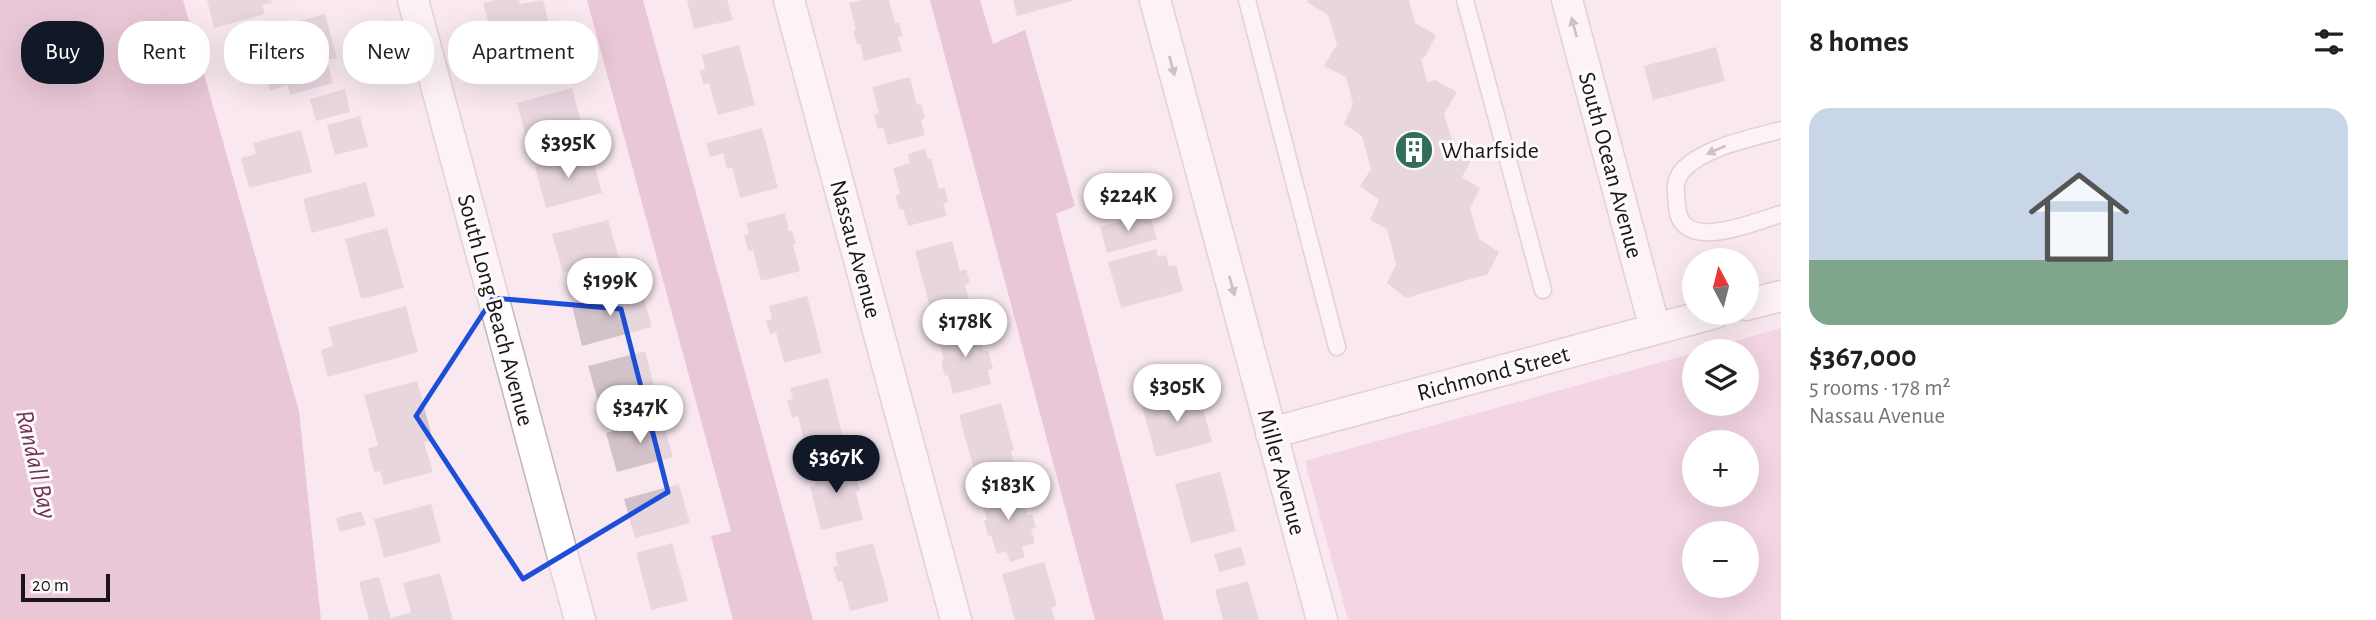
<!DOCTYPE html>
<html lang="en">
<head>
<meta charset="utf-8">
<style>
	body { margin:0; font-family:"Alegreya Sans",sans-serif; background:#f6f6f6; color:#202124; height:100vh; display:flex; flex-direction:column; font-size:26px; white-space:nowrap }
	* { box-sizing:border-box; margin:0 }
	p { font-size:23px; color:#757577 }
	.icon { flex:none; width:38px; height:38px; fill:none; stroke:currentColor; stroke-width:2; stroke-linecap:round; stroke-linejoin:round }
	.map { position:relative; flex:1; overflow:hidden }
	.side { display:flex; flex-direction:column; background:#fff; width:595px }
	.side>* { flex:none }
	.top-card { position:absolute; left:21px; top:21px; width:665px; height:63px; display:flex; gap:14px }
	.needle { width:46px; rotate:353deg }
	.buttons { position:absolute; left:1682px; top:248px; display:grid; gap:14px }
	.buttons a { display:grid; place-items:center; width:77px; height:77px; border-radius:50%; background:#fff; box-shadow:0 7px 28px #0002; font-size:35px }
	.scale { position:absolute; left:21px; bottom:18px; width:89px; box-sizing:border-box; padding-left:7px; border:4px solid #1a1417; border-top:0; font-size:19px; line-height:24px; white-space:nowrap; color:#1a1417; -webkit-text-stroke:5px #fdfafb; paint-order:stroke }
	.price { position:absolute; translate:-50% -60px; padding:0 16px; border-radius:24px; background:#fff; color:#222; font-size:23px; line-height:46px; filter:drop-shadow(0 2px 4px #0008) }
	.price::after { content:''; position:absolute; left:50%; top:42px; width:21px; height:16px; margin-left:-10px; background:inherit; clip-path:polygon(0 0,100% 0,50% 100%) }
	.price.selected { background:#111827; color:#fff }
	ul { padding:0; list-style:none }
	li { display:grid; align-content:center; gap:14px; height:371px; padding:0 28px }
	li span { display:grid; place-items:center; height:217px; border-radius:21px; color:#555 }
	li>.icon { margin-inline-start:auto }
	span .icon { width:126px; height:126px; fill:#fffc; stroke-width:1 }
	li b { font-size:30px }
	h2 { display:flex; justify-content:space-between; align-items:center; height:84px; padding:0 28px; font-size:30px }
	.pill { padding:0 24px; border-radius:28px; background:#fff; box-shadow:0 7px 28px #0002; font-size:24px; line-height:63px }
	.pill.selected { background:#111827; color:#fff }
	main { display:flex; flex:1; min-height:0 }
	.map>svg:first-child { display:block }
</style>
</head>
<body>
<main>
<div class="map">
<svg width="1781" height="620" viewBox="0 0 1781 620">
	<rect width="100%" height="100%" fill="#f9e8f0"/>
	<!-- green -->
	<path fill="#eabfd4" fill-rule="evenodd" d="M 1781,328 L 1781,620 L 1348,620 L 1305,461 L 1694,353 L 1694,404 L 1746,404 L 1746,352 L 1697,352 ZM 1694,443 L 1746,443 L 1746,495 L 1694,495 ZM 1694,534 L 1746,534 L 1746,586 L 1694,586 Z"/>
	<!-- water -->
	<path fill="#d59fb9" d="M 0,0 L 183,0 L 299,411 L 321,620 L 0,620 Z
		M 587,0 L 643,0 L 813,620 L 733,620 L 711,536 L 731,531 Z
		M 930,0 L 980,0 L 993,44 L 1025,30 L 1075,206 L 1056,214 L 1164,620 L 1095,620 Z"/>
	<!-- building -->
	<path fill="#d2c2c9" d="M 207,0 L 271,0 L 272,3 L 262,5 L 265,14 L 214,28 Z
		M 495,0 L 519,0 L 520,4 L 543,0 L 557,56 L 502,71 L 483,3 Z
		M 687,0 L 727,0 L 733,20 L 694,29 Z
		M 862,0 L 889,0 L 895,23 L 899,22 L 903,36 L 898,37 L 902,51 L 864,61 L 860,44 L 857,44 L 853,30 L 856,30 L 849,3 Z
		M 1013,0 L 1072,0 L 1072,1 L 1017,16 Z
		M 1308,0 L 1409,0 L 1415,23 L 1436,35 L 1425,57 L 1421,58 L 1427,82 L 1435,80 L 1457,92 L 1444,114 L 1453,144 L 1473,157 L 1462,177 L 1480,188 L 1470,209 L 1479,239 L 1499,252 L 1488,274 L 1406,298 L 1387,283 L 1396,264 L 1387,229 L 1370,220 L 1379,200 L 1360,186 L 1371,169 L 1362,136 L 1344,124 L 1353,104 L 1346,77 L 1324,66 L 1337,44 L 1328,15 L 1307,2 Z
		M 325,14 L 337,58 L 327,60 L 333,83 L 290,95 L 287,85 L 270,91 L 254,33 Z
		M 739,45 L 755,105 L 718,115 L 709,83 L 703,84 L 700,71 L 705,69 L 702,55 Z
		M 1716,47 L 1725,81 L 1653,100 L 1644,66 Z
		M 910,77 L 917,105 L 921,104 L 925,118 L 921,120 L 925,135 L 888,145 L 883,128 L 878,129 L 874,115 L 879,113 L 872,87 Z
		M 572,88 L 582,126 L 527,141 L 517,103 Z
		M 345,89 L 350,112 L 316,121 L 310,99 Z
		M 360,116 L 368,147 L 335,155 L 327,125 Z
		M 762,128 L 778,188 L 740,198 L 732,167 L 727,169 L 723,153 L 710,157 L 706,143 Z
		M 301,130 L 312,172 L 249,188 L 241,158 L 256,154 L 253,143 Z
		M 925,149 L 928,159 L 931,158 L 939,189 L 945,188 L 948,202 L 943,204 L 947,216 L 908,226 L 903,209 L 900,210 L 895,195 L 900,194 L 893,168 L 910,163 L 908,154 Z
		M 591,152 L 602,193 L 546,208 L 535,167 Z
		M 366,182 L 375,216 L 312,233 L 303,199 Z
		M 1115,192 L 1120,208 L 1094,215 L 1090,199 Z
		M 785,213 L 789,231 L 792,231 L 796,244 L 793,245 L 800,271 L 761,281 L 753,250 L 748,251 L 744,235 L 749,234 L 746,223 Z
		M 1149,213 L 1157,239 L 1107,253 L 1100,227 Z
		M 608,220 L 619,258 L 563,273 L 552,234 Z
		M 387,228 L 404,288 L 361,299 L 345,239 Z
		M 952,241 L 960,271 L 966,269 L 970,283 L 965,285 L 969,301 L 931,311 L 915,251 Z
		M 1156,249 L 1158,257 L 1166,255 L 1169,266 L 1176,265 L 1183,291 L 1121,308 L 1108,262 Z
		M 626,292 L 629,302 L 644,298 L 652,327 L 582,346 L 572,306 Z
		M 807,296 L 822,353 L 784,363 L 776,332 L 770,334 L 766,321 L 772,319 L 769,306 Z
		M 406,306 L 418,352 L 328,377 L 321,350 L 333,346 L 328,327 Z
		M 976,324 L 983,351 L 988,350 L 993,368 L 988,370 L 991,384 L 953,394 L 948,375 L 945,376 L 941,361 L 944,360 L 937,335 Z
		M 645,351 L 655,390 L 599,405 L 588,366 Z
		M 828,378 L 843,437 L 806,447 L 798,416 L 792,418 L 787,401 L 793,399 L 790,388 Z
		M 417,381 L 433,440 L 424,442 L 433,472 L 384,485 L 380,471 L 374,472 L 368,449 L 378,445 L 364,395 Z
		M 1198,390 L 1212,442 L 1156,457 L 1142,406 Z
		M 1001,403 L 1014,450 L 1011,451 L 1014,463 L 975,473 L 959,415 Z
		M 662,418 L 673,457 L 617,472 L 606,433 Z
		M 847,458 L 851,474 L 855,473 L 860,491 L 856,492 L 863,520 L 821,530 L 810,487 L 816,485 L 811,467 Z
		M 1220,472 L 1236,531 L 1191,543 L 1175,484 Z
		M 679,484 L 690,523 L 635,538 L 624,499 Z
		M 1019,485 L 1027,515 L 1032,514 L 1036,527 L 1031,529 L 1035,543 L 1022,547 L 1025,557 L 1010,562 L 1006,551 L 997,554 L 991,535 L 988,536 L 984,520 L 987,520 L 980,495 Z
		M 431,504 L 441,542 L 384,558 L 374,519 Z
		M 361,511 L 366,525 L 340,532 L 336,518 Z
		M 672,543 L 688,601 L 651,610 L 636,553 Z
		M 873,543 L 889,601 L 850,611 L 842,581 L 838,582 L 833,567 L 838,566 L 835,553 Z
		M 1241,547 L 1246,565 L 1219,572 L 1214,554 Z
		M 1044,562 L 1057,606 L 1051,608 L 1055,620 L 1015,620 L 1002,574 Z
		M 440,573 L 453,620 L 369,620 L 359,582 L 379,577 L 391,618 L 411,612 L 403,583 Z
		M 1248,581 L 1259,620 L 1223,620 L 1215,590 Z"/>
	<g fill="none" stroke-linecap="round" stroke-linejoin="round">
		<!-- service casing -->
		<g stroke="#c4b4bb" stroke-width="19">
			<path id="service" d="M 1247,0 L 1337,347
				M 1465,0 L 1543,290
				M 1781,130 C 1752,138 1704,147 1683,170 C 1673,181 1676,192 1677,206 C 1680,255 1753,222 1781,214"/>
		</g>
		<!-- minor casing -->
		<g stroke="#c4b4bb" stroke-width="33">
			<path id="minor" d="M 413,0 L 580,620
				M 789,0 L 956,620
				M 1155,0 L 1322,620
				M 1567,0 L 1655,329
				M 1746,305 L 1781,296
				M 1271,433 L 1715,313"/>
		</g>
		<!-- service -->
		<use href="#service" stroke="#fff" stroke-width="16"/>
		<!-- minor -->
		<use href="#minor" stroke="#fff" stroke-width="30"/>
	</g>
	<!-- one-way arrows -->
	<defs><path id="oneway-solid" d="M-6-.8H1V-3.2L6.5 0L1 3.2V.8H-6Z" transform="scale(1.75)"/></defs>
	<g fill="#989597">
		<use href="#oneway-solid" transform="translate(1574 27) rotate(-105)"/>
		<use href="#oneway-solid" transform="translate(1172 66) rotate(75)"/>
		<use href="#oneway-solid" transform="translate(1716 150) rotate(156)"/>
		<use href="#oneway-solid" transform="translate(1232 286) rotate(75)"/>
	</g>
	<!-- marked area -->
	<path d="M0 0H1781V620H0ZM 493,298 L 621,309 L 668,492 L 523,579 L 416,416 Z" fill="#f9e8f0" fill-opacity=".55" fill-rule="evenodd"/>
	<path fill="none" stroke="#1d4ed8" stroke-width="5" stroke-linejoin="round" d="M 493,298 L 621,309 L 668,492 L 523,579 L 416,416 Z"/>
	<!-- icons -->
	<defs>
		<g id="building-disc" transform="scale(2.0125)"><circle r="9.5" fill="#326f5a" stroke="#fdfafb"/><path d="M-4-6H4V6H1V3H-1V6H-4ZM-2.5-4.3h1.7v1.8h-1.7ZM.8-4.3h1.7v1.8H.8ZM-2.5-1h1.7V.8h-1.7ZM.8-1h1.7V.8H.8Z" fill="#fff"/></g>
	</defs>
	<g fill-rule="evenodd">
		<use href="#building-disc" x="1414" y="150"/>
	</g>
	<g text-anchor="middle" stroke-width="6" stroke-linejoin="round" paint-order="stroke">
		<!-- poi labels -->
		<g font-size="24" fill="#1a1417" stroke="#fdfafb" text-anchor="start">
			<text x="1441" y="158">Wharfside</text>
		</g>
		<!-- street labels -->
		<g font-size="24" fill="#1a1417" stroke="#fdfafb">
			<text transform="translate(1611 165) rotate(75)" y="8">South Ocean Avenue</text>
			<text transform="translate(856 249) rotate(75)" y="8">Nassau Avenue</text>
			<text transform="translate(496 310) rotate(75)" y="8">South Long Beach Avenue</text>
			<text transform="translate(1493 373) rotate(-15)" y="8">Richmond Street</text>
			<text transform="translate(1282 472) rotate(75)" y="8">Miller Avenue</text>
		</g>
		<!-- water labels -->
		<g font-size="26" font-style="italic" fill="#733155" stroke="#fdfafb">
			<text transform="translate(37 464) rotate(77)" y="9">Randall Bay</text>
		</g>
	</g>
</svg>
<div class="buttons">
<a><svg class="needle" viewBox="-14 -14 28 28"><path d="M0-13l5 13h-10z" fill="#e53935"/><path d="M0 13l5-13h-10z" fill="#757577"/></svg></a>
<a><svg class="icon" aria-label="layers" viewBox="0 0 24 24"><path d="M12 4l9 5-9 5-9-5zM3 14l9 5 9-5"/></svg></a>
<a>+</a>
<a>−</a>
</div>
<div class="scale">20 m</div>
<b class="price" style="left:568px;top:180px">$395K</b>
<b class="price" style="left:1128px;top:233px">$224K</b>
<b class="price" style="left:610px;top:318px">$199K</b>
<b class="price" style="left:965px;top:359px">$178K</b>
<b class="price" style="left:1177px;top:424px">$305K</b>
<b class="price" style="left:640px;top:445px">$347K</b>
<b class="price selected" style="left:836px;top:495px">$367K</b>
<b class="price" style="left:1008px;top:522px">$183K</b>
<div class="top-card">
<a class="pill selected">Buy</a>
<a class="pill">Rent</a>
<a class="pill">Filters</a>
<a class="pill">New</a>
<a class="pill">Apartment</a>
</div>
</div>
<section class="side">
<h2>8 homes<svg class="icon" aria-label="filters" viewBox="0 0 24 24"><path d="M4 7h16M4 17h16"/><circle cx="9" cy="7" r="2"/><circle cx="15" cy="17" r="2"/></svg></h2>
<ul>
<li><span style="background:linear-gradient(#c9d6e8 70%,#7fa58c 0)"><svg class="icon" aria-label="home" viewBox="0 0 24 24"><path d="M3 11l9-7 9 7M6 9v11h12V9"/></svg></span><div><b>$367,000</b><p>5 rooms · 178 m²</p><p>Nassau Avenue</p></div></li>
</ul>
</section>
</main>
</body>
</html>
